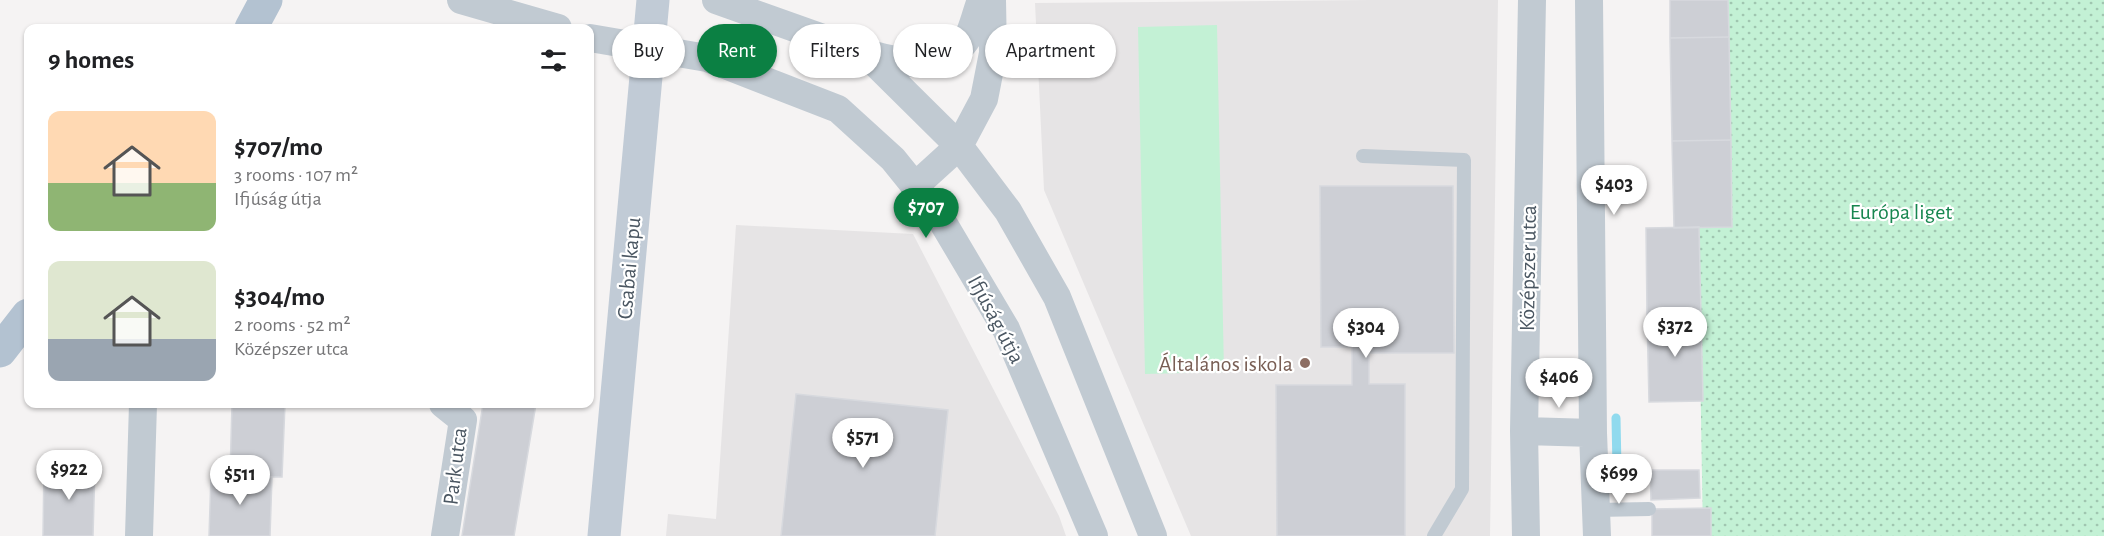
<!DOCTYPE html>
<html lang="en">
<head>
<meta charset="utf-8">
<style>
	body { margin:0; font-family:"Alegreya Sans",sans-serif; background:#f6f6f6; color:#202124; height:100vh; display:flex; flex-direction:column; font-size:22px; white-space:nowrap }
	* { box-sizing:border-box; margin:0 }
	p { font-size:20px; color:#757577 }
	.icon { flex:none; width:33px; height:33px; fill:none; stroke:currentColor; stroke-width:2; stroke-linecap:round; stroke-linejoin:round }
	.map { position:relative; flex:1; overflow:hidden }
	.details { position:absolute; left:24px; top:24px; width:570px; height:384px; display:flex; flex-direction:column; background:#fff; border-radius:12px; box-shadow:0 2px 4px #0004 }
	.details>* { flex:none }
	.banner { position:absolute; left:612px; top:24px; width:570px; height:54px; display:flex; gap:12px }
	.price { position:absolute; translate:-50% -51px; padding:0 14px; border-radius:21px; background:#fff; color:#222; font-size:20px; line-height:39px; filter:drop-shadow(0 2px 3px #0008) }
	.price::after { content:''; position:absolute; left:50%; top:36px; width:18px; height:14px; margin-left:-9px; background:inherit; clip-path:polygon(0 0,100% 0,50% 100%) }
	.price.active { background:#0b8043; color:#fff }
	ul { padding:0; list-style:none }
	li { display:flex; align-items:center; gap:18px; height:150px; padding:0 24px }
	li span { display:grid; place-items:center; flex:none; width:168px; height:120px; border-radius:12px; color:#555 }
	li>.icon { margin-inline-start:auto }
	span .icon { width:72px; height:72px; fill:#fffc; stroke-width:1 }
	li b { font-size:26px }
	h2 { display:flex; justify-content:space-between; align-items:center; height:72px; padding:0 24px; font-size:26px }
	.chip { padding:0 21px; border-radius:27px; background:#fff; box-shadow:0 2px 4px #0004; font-size:21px; line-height:54px }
	.chip.active { background:#0b8043; color:#fff }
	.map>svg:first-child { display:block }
</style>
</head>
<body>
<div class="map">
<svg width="2104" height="536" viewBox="0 0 2104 536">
	<defs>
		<pattern id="park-dots" width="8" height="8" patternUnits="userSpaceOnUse" patternTransform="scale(1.5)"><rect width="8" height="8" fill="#c3f1d5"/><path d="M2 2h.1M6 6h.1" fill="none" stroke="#a0c6b0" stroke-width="1.8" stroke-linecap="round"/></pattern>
	</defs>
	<rect width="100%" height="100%" fill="#f5f3f3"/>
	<!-- education -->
	<path fill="#e6e4e5" d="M 1370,0 L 1498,0 L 1490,536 L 1191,536 L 1044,190 L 1035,3 Z
		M 736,225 L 913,234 L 1059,516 L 1066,536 L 666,536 L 668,514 L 716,519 Z"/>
	<!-- park -->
	<path fill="url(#park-dots)" d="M 1694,0 L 2104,0 L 2104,536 L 1703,536 Z"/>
	<!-- garden -->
	<path fill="#c3f1d5" d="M 1217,25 L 1224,372 L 1145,374 L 1138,27 Z"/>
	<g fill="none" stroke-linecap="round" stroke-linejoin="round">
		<!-- stream -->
		<path stroke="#90daee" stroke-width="9" d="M 1616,418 L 1617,469"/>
	</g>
	<!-- building -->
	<path fill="#cdcfd5" stroke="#d7d9de" stroke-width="1.5" d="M 1670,0 L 1728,0 L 1729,37 L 1670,38 Z
		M 1729,37 L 1731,140 L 1672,141 L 1670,38 Z
		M 1731,140 L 1732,227 L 1674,228 L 1672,141 Z
		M 1320,186 L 1453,186 L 1454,353 L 1369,353 L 1369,384 L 1405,384 L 1405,536 L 1277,536 L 1276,385 L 1352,385 L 1352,347 L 1321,347 Z
		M 1699,227 L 1701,314 L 1647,315 L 1646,228 Z
		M 1701,314 L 1703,401 L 1649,402 L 1647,315 Z
		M 796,394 L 948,410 L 935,536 L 781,536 Z
		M 232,404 L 285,404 L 282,477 L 230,476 Z
		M 483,404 L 536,404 L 514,536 L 462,536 Z
		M 44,465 L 95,466 L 93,536 L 43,536 Z
		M 1650,470 L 1699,470 L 1700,498 L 1651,500 Z
		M 211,475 L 272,477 L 270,536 L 209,536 Z
		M 1711,508 L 1711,536 L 1652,536 L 1652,509 Z"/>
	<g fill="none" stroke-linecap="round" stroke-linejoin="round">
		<!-- lane -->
		<path stroke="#c1cad2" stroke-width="14" d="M 1363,156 L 1464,160 L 1462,489 L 1434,536
			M 1596,510 L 1649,509"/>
		<!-- street -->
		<path stroke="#c1cad2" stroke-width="28" d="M 461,0 L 558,28
			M 716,0 L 865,53 L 959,146 L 1008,211 L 1057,297 L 1153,536
			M 1589,0 L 1593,433 L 1597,536
			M 590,38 L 707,58 L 838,109 L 893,159 L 939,216 L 1006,329 L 1094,536
			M 865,53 C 899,61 938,76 964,43 C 972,34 976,12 981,0
			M 915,186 L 959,146 L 984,99 L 993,53 L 992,0
			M 443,404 L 463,420 L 445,536
			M 1524,431 L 1593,433
			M 139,536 L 143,404
			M 1526,536 L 1524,431 L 1532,0"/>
		<!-- secondary -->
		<path stroke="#c1cbd6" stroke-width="33" d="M 604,536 L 653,0"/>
		<!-- primary -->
		<path stroke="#b3c2d1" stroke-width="33" d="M 251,28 L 266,0
			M 0,351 L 28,315"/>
	</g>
	<!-- markers -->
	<circle fill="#8d6e63" stroke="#fff" stroke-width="2" cx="1305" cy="363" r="6"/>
	<g text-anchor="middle" stroke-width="4.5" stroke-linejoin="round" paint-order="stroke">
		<!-- park labels -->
		<g font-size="22" fill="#17864f" stroke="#fff">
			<text x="1901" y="219">Európa liget</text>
		</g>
		<!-- street labels -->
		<g font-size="22" fill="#4a5661" stroke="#fff">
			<text transform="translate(628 268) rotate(-85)" y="8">Csabai kapu</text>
			<text transform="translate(1527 268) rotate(-89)" y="8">Középszer utca</text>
			<text transform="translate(997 319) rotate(62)" y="8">Ifjúság útja</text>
			<text transform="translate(454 466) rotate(-83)" y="8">Park utca</text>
		</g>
		<!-- education labels -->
		<g font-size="22" fill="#785e54" stroke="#fff" text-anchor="end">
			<text x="1293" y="371">Általános iskola</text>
		</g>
	</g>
</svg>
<b class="price" style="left:1614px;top:216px">$403</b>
<b class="price active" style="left:926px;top:239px">$707</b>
<b class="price" style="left:1675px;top:358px">$372</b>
<b class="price" style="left:1366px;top:359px">$304</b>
<b class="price" style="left:1559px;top:409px">$406</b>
<b class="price" style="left:863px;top:469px">$571</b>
<b class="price" style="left:69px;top:501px">$922</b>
<b class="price" style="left:1619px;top:505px">$699</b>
<b class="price" style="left:240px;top:506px">$511</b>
<div class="banner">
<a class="chip">Buy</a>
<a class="chip active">Rent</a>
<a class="chip">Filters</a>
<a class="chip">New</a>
<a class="chip">Apartment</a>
</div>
<section class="details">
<h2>9 homes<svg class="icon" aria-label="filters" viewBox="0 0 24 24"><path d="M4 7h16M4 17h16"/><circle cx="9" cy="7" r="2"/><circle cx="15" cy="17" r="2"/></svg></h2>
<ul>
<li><span style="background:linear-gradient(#ffd9b3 60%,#8fb573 0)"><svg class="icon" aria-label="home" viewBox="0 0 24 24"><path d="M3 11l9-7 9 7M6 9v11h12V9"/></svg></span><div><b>$707/mo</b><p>3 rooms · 107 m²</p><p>Ifjúság útja</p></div></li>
<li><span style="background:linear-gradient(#dfe7d0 65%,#9aa5b1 0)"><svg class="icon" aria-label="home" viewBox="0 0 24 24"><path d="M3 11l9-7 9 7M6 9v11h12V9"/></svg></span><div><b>$304/mo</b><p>2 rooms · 52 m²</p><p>Középszer utca</p></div></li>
</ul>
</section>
</div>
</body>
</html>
